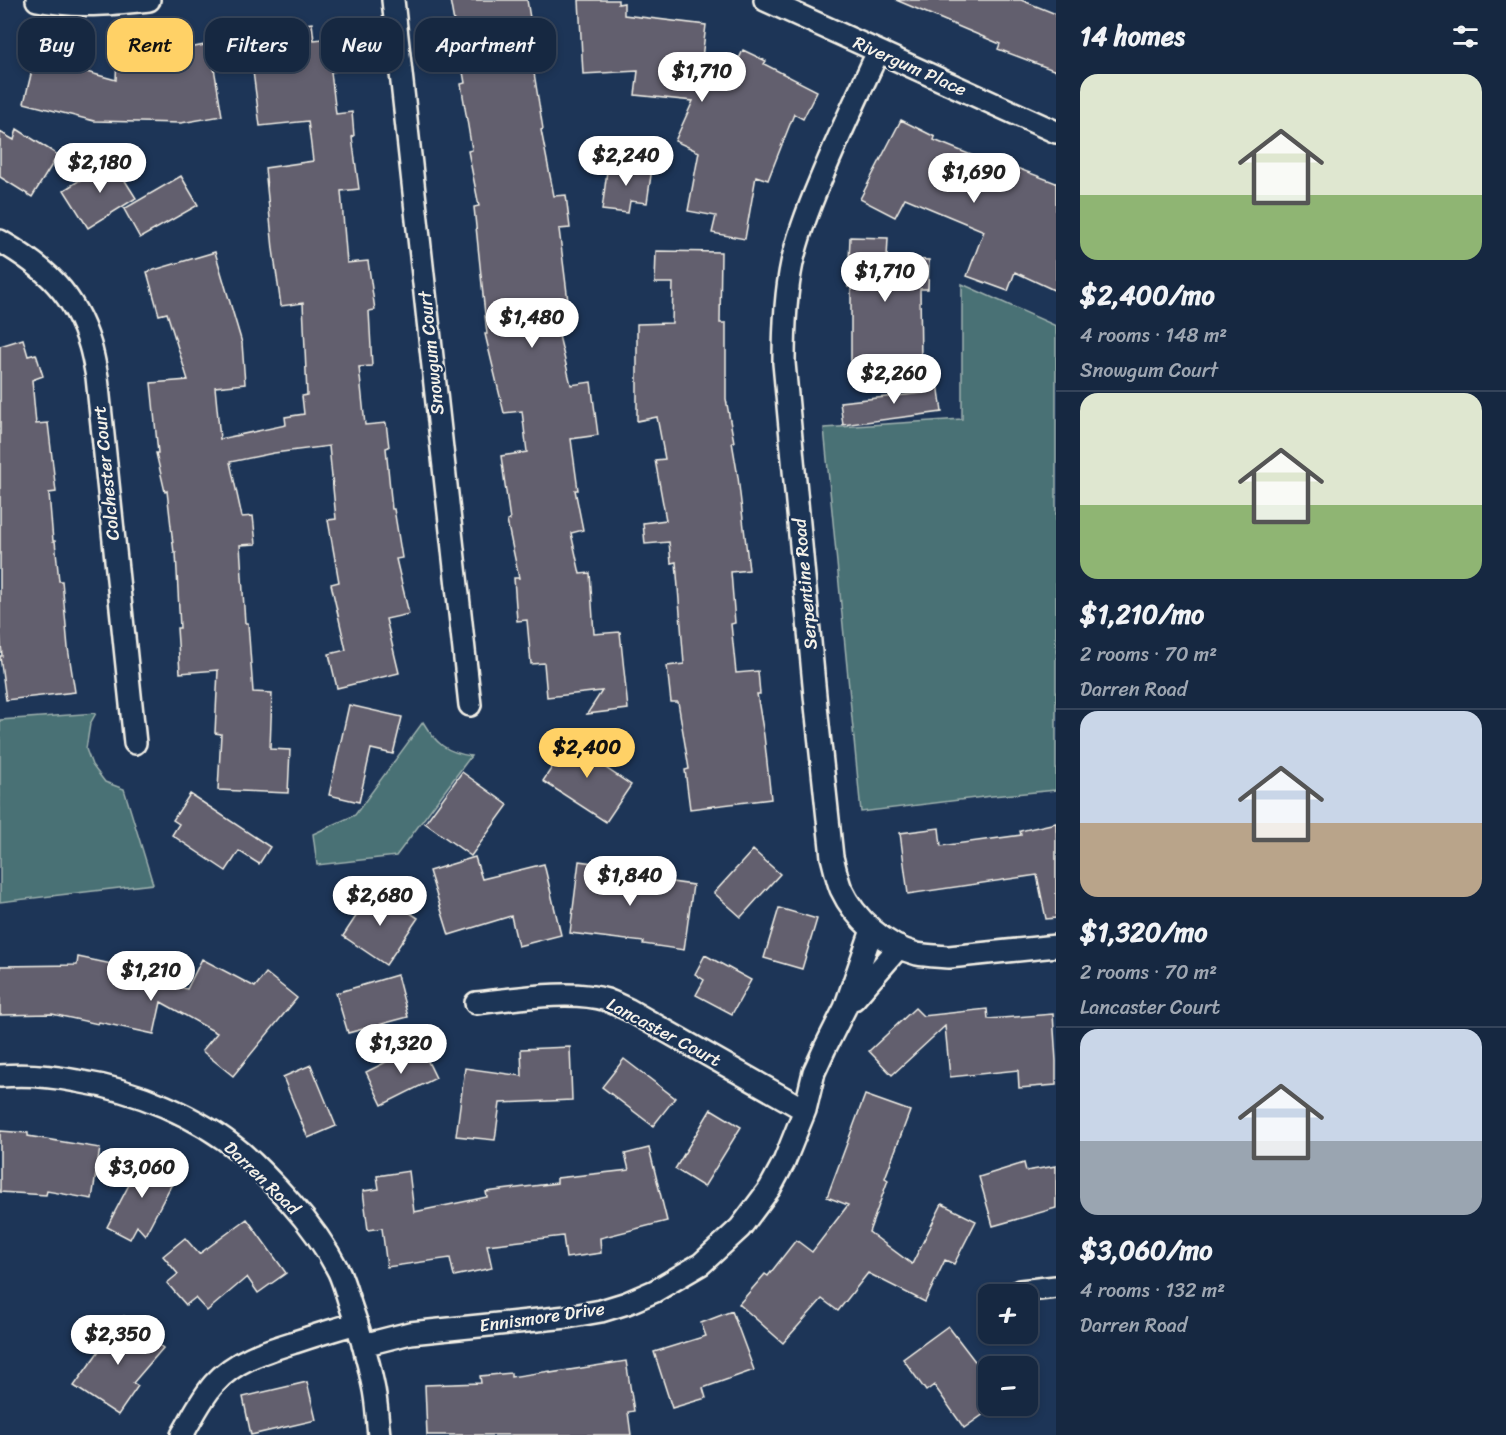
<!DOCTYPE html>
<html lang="en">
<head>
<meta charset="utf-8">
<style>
	body { margin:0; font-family:Sriracha,sans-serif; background:#1f3048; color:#f1f3f6; height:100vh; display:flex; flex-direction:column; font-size:22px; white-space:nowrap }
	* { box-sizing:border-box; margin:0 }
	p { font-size:20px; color:#9ea6b1 }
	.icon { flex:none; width:33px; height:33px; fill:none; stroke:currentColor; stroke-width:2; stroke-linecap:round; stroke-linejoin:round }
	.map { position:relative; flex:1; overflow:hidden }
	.sheet { display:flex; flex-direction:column; background:#162841; width:450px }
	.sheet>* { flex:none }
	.hud { position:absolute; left:18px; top:18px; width:570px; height:54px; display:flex; gap:12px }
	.tools { position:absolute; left:978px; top:1284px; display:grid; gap:12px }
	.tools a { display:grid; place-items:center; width:60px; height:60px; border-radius:12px; background:#162841; box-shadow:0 3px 9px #0003,0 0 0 2px #35445a; font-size:30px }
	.price { position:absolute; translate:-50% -51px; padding:0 14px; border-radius:21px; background:#fff; color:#222; font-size:20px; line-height:39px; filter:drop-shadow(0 2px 3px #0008) }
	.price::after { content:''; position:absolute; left:50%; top:36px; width:18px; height:14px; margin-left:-9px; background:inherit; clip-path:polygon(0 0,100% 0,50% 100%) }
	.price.on { background:#ffd166; color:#111 }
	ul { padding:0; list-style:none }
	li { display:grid; align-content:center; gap:12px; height:318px; padding:0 24px }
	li+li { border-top:2px solid #35445a }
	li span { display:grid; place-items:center; height:186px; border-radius:18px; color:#555 }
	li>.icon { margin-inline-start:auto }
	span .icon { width:108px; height:108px; fill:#fffc; stroke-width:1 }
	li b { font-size:26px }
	h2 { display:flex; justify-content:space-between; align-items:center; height:72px; padding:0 24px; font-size:26px }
	.tag { padding:0 21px; border-radius:18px; background:#162841; box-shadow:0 3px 9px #0003,0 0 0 2px #35445a; font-size:21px; line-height:54px }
	.tag.on { background:#ffd166; color:#111 }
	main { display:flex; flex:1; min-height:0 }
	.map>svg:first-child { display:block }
</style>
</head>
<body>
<main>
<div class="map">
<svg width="1056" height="1435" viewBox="0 0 1056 1435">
	<rect width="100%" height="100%" fill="#1d3557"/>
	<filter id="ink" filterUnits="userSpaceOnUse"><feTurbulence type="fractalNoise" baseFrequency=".0167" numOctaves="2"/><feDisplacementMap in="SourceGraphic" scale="12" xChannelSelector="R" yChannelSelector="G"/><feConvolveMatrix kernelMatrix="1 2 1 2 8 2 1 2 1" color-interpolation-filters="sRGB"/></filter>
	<g filter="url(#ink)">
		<!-- green -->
		<path fill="#497175" stroke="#9eb1ae" stroke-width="1.5" d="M 962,284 L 1056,326 L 1056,790 L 992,796 L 861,812 L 824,428 L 962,419 Z
			M 96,713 L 90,724 L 86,749 L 92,765 L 105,782 L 124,789 L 153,884 L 0,902 L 0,720 Z
			M 423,722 C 436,744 446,752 471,756 L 396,856 L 317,865 L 313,834 L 355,815 Z"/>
		<!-- building -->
		<path fill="#625e6e" stroke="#f4f1e8" stroke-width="1.5" d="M 450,0 L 527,0 L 536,54 L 531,54 L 543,129 L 541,130 L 554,196 L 566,195 L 570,228 L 559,229 L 568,301 L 551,303 L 571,385 L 591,382 L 598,435 L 571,439 L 578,490 L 575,490 L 583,530 L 571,533 L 580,574 L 590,573 L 594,634 L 620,632 L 628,709 L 587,714 L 602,691 L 547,697 L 544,663 L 531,664 L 527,620 L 517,621 L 514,578 L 519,578 L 507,521 L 510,520 L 501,456 L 527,452 L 522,411 L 504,413 L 485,334 L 487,334 L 474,207 L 479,206 L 468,151 L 472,150 L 461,84 L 465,83 Z
			M 579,0 L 618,0 L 618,4 L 624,3 L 624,15 L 706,25 L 702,58 L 733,72 L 743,50 L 766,61 L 764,64 L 817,91 L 803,119 L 794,114 L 768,180 L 756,176 L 745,239 L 712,233 L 716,216 L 688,211 L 699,152 L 675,141 L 693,101 L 635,95 L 638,71 L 583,74 Z
			M 896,0 L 1021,0 L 1056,14 L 1056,71 L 998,49 L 1000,44 Z
			M 312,23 L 314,40 L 341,37 L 345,70 L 331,72 L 336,114 L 352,112 L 354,136 L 352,137 L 359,189 L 341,191 L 347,263 L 368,261 L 375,310 L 369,311 L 372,366 L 359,367 L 365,425 L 386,423 L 389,447 L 386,448 L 392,509 L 394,509 L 402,558 L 396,559 L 409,614 L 386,619 L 399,673 L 337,688 L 329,654 L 346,650 L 331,584 L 339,582 L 328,520 L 336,519 L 329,446 L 274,453 L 230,462 L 242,517 L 253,516 L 256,544 L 240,545 L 245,623 L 248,623 L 253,692 L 272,693 L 270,749 L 290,750 L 288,793 L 218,790 L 221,734 L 215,733 L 218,670 L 180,673 L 177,628 L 180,628 L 176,553 L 174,553 L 167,491 L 165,492 L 156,453 L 158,453 L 151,383 L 188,380 L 167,313 L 159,315 L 147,272 L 215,252 L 242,343 L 245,384 L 215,387 L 220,439 L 286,425 L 285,417 L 304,414 L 302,396 L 307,395 L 303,303 L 281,306 L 273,249 L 265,168 L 313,161 L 308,121 L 260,126 L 248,32 Z
			M 210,44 L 222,116 L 181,123 L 94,121 L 24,103 L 35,58 L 116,80 L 117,55 L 181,58 L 179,50 Z
			M 901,120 L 935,137 L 934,140 L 1008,170 L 1009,165 L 1056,183 L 1056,291 L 1015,272 L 1008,291 L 967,276 L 984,231 L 905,198 L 895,217 L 860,199 Z
			M 17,129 L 58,155 L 32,197 L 0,177 L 0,132 L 14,140 Z
			M 112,160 L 136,198 L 88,228 L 64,190 Z
			M 608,163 L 652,168 L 647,203 L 630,201 L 628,213 L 602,210 Z
			M 181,176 L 198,205 L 140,238 L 124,209 Z
			M 850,237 L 888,238 L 887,258 L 929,260 L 928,289 L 920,289 L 921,362 L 851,363 L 851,287 L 848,287 Z
			M 656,251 L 721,252 L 720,323 L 726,323 L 726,399 L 734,442 L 732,442 L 738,477 L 749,570 L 731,572 L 735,623 L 731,624 L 736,673 L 758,671 L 760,694 L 757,694 L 764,735 L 771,799 L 690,809 L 685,770 L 689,769 L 678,702 L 671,702 L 667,666 L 684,664 L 676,562 L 671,563 L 669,542 L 645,544 L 643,523 L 666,520 L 655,460 L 665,459 L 657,417 L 637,421 L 637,324 L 672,323 L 673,283 L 655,283 Z
			M 23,339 L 28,356 L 36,354 L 43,376 L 32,380 L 36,424 L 48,423 L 56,492 L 49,493 L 53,541 L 55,541 L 59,581 L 62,581 L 68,648 L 75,692 L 6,700 L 0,656 L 2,656 L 0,631 L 0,346 Z
			M 935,361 L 942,412 L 843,425 L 840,402 L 923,393 Z
			M 349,705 L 402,717 L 393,754 L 371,749 L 359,802 L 329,795 Z
			M 574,734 L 603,753 L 597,762 L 631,785 L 606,822 L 543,781 Z
			M 462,772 L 508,805 L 471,856 L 425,823 Z
			M 190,794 L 270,847 L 259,864 L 239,851 L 226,871 L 172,835 L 179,824 L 173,820 Z
			M 1056,823 L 1056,918 L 1046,919 L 1037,875 L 908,894 L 900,833 L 939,828 L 941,846 L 1021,835 L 1020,831 Z
			M 753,850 L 780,874 L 741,917 L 714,893 Z
			M 475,857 L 482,879 L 544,864 L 561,935 L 518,946 L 511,916 L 449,935 L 429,871 Z
			M 579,861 L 622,867 L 621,875 L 693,885 L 684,950 L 643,944 L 644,942 L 570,933 Z
			M 374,889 L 418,918 L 386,965 L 343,936 Z
			M 779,908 L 817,919 L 802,969 L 764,958 Z
			M 705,955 L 751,980 L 732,1014 L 696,995 L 704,980 L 695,974 Z
			M 78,957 L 112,964 L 110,973 L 187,989 L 202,959 L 255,987 L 266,973 L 297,998 L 233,1076 L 202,1051 L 217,1033 L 161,1002 L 154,1034 L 99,1022 L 98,1024 L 52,1014 L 0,1015 L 0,966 L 77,965 Z
			M 397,975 L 408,1017 L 348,1033 L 336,993 Z
			M 915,1008 L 923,1016 L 987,1009 L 988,1019 L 1053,1014 L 1056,1061 L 1056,1085 L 1019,1088 L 1018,1070 L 950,1077 L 945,1026 L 892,1075 L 869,1051 Z
			M 420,1045 L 436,1078 L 382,1105 L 366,1072 Z
			M 570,1047 L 572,1100 L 500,1103 L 495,1140 L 456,1136 L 465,1068 L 522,1076 L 521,1049 Z
			M 624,1059 L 675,1098 L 653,1126 L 602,1087 Z
			M 311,1065 L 336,1126 L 308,1138 L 283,1077 Z
			M 865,1095 L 910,1111 L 885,1178 L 888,1180 L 869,1232 L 912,1264 L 942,1204 L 976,1221 L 954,1264 L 945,1260 L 925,1302 L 868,1273 L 838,1311 L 822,1299 L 783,1343 L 739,1304 L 765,1274 L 768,1276 L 796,1240 L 812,1252 L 848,1205 L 827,1197 Z
			M 711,1109 L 741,1127 L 704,1187 L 675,1169 Z
			M 0,1131 L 28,1133 L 28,1136 L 100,1148 L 92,1199 L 47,1191 L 46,1195 L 0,1192 Z
			M 649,1148 L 667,1221 L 600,1238 L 601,1253 L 566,1258 L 563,1236 L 487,1245 L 492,1268 L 454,1276 L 450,1258 L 387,1267 L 382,1228 L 368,1230 L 363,1191 L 379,1189 L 377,1176 L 409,1171 L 414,1212 L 487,1197 L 486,1192 L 557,1183 L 557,1178 L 629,1170 L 625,1154 Z
			M 143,1158 L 176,1176 L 145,1235 L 137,1226 L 130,1239 L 107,1227 Z
			M 1024,1163 L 1026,1171 L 1056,1166 L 1056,1208 L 993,1226 L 979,1177 Z
			M 247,1219 L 286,1273 L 258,1293 L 247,1277 L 207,1311 L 195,1298 L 186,1305 L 167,1283 L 178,1274 L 163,1256 L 185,1238 L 199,1254 Z
			M 732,1311 L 754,1370 L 703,1388 L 706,1398 L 672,1408 L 654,1352 L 706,1336 L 701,1323 Z
			M 124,1316 L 163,1348 L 133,1383 L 138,1386 L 118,1415 L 74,1386 L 101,1348 L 99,1346 Z
			M 948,1326 L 977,1364 L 988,1356 L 988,1411 L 964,1428 L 934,1385 L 926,1391 L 903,1359 Z
			M 626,1361 L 634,1411 L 628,1412 L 631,1435 L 427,1435 L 425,1385 L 481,1383 L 480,1376 L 511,1373 L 511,1377 L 550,1371 L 550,1373 Z
			M 307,1382 L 316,1420 L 251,1435 L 243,1397 Z"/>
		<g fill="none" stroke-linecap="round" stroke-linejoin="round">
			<!-- minor casing -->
			<g stroke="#f4f1e8" stroke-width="26">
				<path id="minor" d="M 37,0 C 79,8 108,4 149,0
					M 393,0 L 470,705
					M 765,0 L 1056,132
					M 878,52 C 858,95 838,137 820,181 C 809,207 798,235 792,263 C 785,296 784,330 784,363 L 816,706 L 832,857 C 835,868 837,879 841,889 C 855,919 885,946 917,954 C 927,956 939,956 949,957 L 1056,946
					M 0,241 C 45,267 75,294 90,345 C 93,355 95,366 97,377 L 135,743
					M 854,999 L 899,947
					M 476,1003 C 514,999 571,989 607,1000 C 615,1003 622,1007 629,1010 L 805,1110
					M 0,1076 C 26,1074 52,1076 77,1081 C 135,1090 197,1115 242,1153 C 259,1168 275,1185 290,1202 C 309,1223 326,1247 339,1272 C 344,1283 347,1295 351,1307 C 360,1332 368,1359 373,1385 C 377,1402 377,1419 379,1435
					M 1020,1291 L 1056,1287
					M 363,1345 L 410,1333 L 567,1317 L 601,1311 L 627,1303 L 655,1291 L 701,1264 L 740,1228 L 770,1188 L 784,1162 L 805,1110 L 814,1072 L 825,1048 L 845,1008 L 872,930
					M 182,1435 C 192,1418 201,1399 214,1384 C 235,1360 266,1351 295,1342 C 316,1335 336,1329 357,1323"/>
			</g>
			<!-- minor -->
			<use href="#minor" stroke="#1d3557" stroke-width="21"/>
		</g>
	</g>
	<g text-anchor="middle" stroke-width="4.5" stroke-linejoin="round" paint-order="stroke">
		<!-- street labels -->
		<g font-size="18" fill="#f4f1e8" stroke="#1d3557">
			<text transform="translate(910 66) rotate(24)" y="6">Rivergum Place</text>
			<text transform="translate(431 353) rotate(-96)" y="6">Snowgum Court</text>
			<text transform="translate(106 473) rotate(-96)" y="6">Colchester Court</text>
			<text transform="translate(805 584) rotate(-95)" y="6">Serpentine Road</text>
			<text transform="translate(664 1032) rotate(28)" y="6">Lancaster Court</text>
			<text transform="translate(262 1178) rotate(44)" y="6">Darren Road</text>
			<text transform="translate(542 1317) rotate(-8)" y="6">Ennismore Drive</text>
		</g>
	</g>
</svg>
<div class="tools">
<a>+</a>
<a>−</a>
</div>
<b class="price" style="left:702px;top:103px">$1,710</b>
<b class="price" style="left:626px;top:187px">$2,240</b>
<b class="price" style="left:100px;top:194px">$2,180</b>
<b class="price" style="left:974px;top:204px">$1,690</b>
<b class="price" style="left:885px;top:303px">$1,710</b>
<b class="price" style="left:532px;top:349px">$1,480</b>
<b class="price" style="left:894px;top:405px">$2,260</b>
<b class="price on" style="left:587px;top:779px">$2,400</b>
<b class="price" style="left:630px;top:907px">$1,840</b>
<b class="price" style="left:380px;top:927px">$2,680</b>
<b class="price" style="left:151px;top:1002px">$1,210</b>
<b class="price" style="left:401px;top:1075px">$1,320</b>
<b class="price" style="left:142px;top:1199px">$3,060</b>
<b class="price" style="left:118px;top:1366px">$2,350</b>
<div class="hud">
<a class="tag">Buy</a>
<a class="tag on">Rent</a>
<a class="tag">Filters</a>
<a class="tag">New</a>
<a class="tag">Apartment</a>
</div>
</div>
<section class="sheet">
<h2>14 homes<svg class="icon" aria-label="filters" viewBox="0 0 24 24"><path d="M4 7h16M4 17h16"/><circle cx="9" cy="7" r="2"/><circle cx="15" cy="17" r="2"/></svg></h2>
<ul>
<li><span style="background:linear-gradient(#dfe7d0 65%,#8fb573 0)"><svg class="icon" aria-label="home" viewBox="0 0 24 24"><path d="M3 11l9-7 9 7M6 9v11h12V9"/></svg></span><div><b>$2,400/mo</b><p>4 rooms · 148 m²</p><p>Snowgum Court</p></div></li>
<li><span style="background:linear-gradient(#dfe7d0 60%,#8fb573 0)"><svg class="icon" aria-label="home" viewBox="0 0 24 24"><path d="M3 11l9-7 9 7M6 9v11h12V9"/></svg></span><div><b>$1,210/mo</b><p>2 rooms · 70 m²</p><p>Darren Road</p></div></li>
<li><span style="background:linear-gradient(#c9d6e8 60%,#b9a48a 0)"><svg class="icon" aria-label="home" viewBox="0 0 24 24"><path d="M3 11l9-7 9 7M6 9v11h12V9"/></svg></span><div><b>$1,320/mo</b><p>2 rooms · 70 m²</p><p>Lancaster Court</p></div></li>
<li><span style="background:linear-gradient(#c9d6e8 60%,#9aa5b1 0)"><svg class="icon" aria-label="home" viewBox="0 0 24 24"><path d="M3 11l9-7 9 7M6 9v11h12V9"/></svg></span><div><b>$3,060/mo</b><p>4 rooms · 132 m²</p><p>Darren Road</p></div></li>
</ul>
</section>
</main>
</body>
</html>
